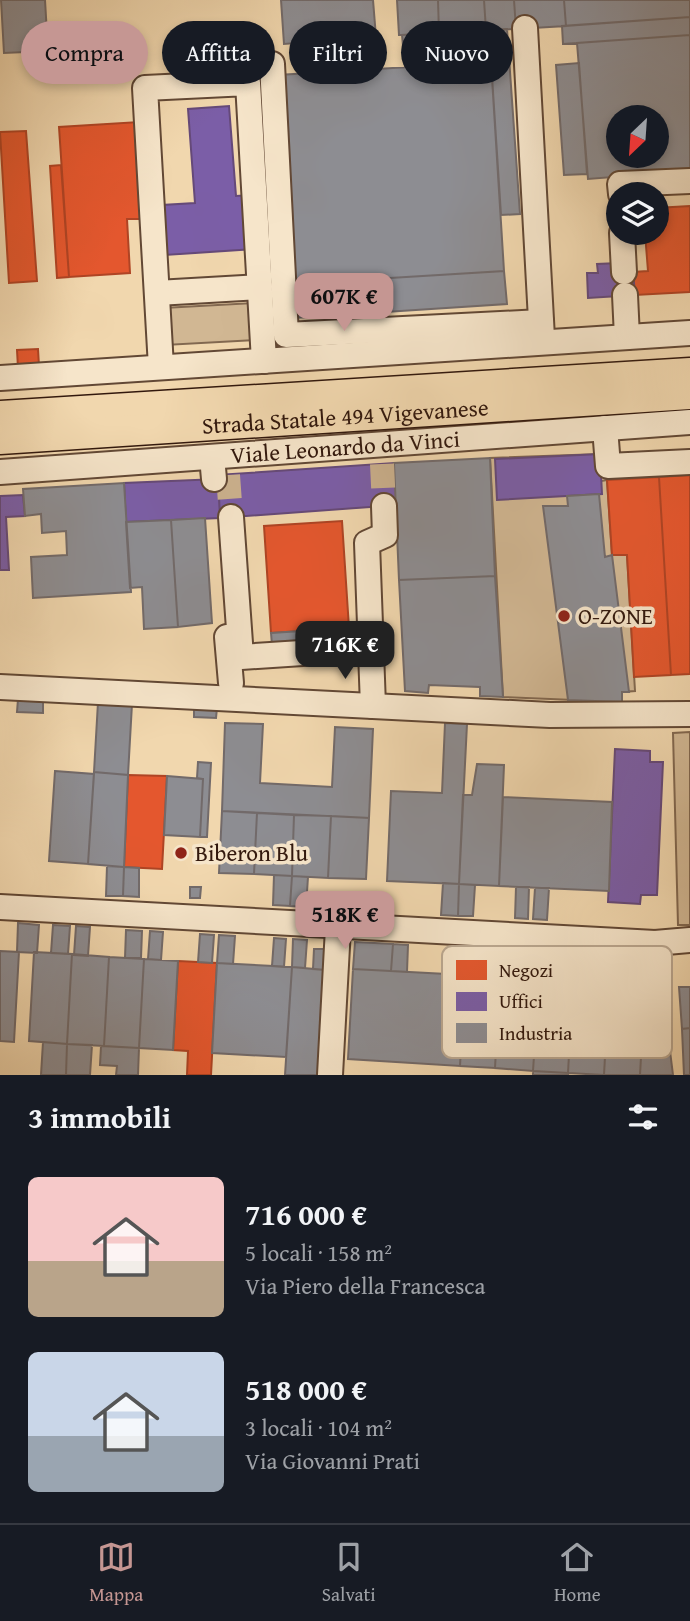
<!DOCTYPE html>
<html lang="it">
<head>
<meta charset="utf-8">
<style>
	body { margin:0; font-family:"Gentium Book Plus",serif; background:#20242c; color:#f1f3f6; height:100vh; display:flex; flex-direction:column; font-size:26px; white-space:nowrap }
	* { box-sizing:border-box; margin:0 }
	p { font-size:23px; color:#9ea1a6 }
	.icon { flex:none; width:38px; height:38px; fill:none; stroke:currentColor; stroke-width:2; stroke-linecap:round; stroke-linejoin:round }
	.map { position:relative; height:1075px; overflow:hidden }
	.drawer { display:flex; flex-direction:column; background:#171b24; flex:1 }
	.drawer>* { flex:none }
	.hud { position:absolute; left:21px; top:21px; width:649px; height:63px; display:flex; gap:14px }
	.needle { width:46px; rotate:205deg }
	.buttons { position:absolute; left:606px; top:105px; display:grid; gap:14px }
	.buttons a { display:grid; place-items:center; width:63px; height:63px; border-radius:50%; background:#171b24; box-shadow:0 4px 10px #0003; font-size:35px }
	.price { position:absolute; translate:-50% -60px; padding:0 16px; border-radius:14px; background:#c59692; color:#111; font-size:23px; line-height:46px; filter:drop-shadow(0 2px 4px #0008) }
	.price::after { content:''; position:absolute; left:50%; top:42px; width:21px; height:16px; margin-left:-10px; background:inherit; clip-path:polygon(0 0,100% 0,50% 100%) }
	.price.current { background:#222; color:#fff }
	ul { padding:0; list-style:none }
	li { display:flex; align-items:center; gap:21px; height:175px; padding:0 28px }
	li span { display:grid; place-items:center; flex:none; width:196px; height:140px; border-radius:10px; color:#555 }
	li>.icon { margin-inline-start:auto }
	span .icon { width:84px; height:84px; fill:#fffc; stroke-width:1 }
	li b { font-size:30px }
	h2 { display:flex; justify-content:space-between; align-items:center; height:84px; padding:0 28px; font-size:30px }
	.chip { padding:0 24px; border-radius:32px; background:#171b24; box-shadow:0 4px 10px #0003; font-size:24px; line-height:63px }
	.chip.current { background:#c59692; color:#111 }
	.tabs { display:flex; justify-content:space-around; align-items:center; height:98px; border-top:2px solid #363941; background:#171b24; font-size:19px; color:#9ea1a6 }
	.tabs a { display:grid; justify-items:center; gap:4px }
	.tabs .current { color:#c59692 }
	.map>svg:first-child { display:block }
</style>
</head>
<body>
<div class="map">
<svg width="690" height="1075" viewBox="0 0 690 1075">
	<rect width="100%" height="100%" fill="#f1d7ae"/>
	<filter id="stains"><feTurbulence type="fractalNoise" baseFrequency=".00286" numOctaves="4"/><feColorMatrix values="0 0 0 0 .2 0 0 0 0 .09 0 0 0 0 .02 0 0 0 .5 -.17"/></filter>
	<radialGradient id="worn" r=".72"><stop offset=".6" stop-color="#630" stop-opacity="0"/><stop offset="1" stop-color="#630" stop-opacity=".3"/></radialGradient>
	<!-- green -->
	<path fill="#d1b793" stroke="#826850" stroke-width="2" d="M 254,303 L 256,340 L 165,345 L 163,308 Z
		M 600,454 L 601,481 L 607,480 L 612,555 L 627,555 L 635,691 L 622,692 L 622,702 L 503,697 L 490,458 Z
		M 690,732 L 690,925 L 678,925 L 673,733 Z"/>
	<!-- shops -->
	<path fill="#e4572e" stroke="#af4424" stroke-width="2" d="M 139,122 L 144,219 L 127,219 L 130,273 L 69,277 L 59,127 Z
		M 26,131 L 37,281 L 9,283 L 0,132 Z
		M 61,165 L 69,277 L 57,278 L 50,166 Z
		M 690,206 L 690,292 L 635,295 L 633,272 L 648,271 L 645,233 L 656,233 L 656,208 Z
		M 38,349 L 39,366 L 18,368 L 17,350 Z
		M 690,475 L 690,674 L 671,675 L 659,477 Z
		M 659,477 L 671,675 L 634,677 L 627,555 L 612,555 L 607,480 Z
		M 342,521 L 349,628 L 271,633 L 264,526 Z
		M 128,775 L 167,776 L 162,869 L 124,867 Z
		M 178,961 L 217,963 L 211,1075 L 187,1075 L 188,1051 L 173,1050 Z"/>
	<!-- offices -->
	<path fill="#7b5ea7" stroke="#654979" stroke-width="2" d="M 229,106 L 236,196 L 250,195 L 254,249 L 165,255 L 162,205 L 195,203 L 188,109 Z
		M 619,263 L 633,272 L 635,295 L 588,298 L 587,273 L 598,273 L 597,264 Z
		M 600,454 L 602,494 L 497,500 L 495,459 Z
		M 394,463 L 397,505 L 220,518 L 218,475 Z
		M 218,479 L 220,518 L 126,522 L 124,483 Z
		M 23,495 L 25,516 L 6,517 L 9,570 L 0,570 L 0,496 Z
		M 615,749 L 650,751 L 650,762 L 663,762 L 657,895 L 641,895 L 640,904 L 608,902 Z"/>
	<!-- industry -->
	<path fill="#8d8d92" stroke="#726a6a" stroke-width="2" fill-rule="evenodd" d="M 1,0 L 45,0 L 48,51 L 4,53 Z
		M 281,0 L 373,0 L 376,37 L 284,44 Z
		M 397,0 L 438,0 L 439,33 L 399,35 Z
		M 438,0 L 484,0 L 486,30 L 439,33 Z
		M 484,0 L 514,0 L 516,29 L 486,30 Z
		M 514,0 L 564,0 L 566,26 L 516,29 Z
		M 564,0 L 690,0 L 690,17 L 566,26 Z
		M 690,17 L 690,35 L 563,44 L 562,26 Z
		M 507,29 L 520,214 L 501,215 L 489,30 Z
		M 465,31 L 467,63 L 405,67 L 402,35 Z
		M 690,35 L 690,171 L 588,179 L 577,43 ZM 618,117 L 656,117 L 656,156 L 618,156 Z
		M 491,62 L 504,271 L 292,284 L 278,75 Z
		M 579,63 L 587,174 L 564,175 L 556,65 Z
		M 504,271 L 507,304 L 294,318 L 292,284 Z
		M 490,458 L 495,576 L 399,580 L 394,463 Z
		M 124,483 L 131,592 L 33,598 L 31,557 L 67,555 L 66,531 L 42,533 L 41,514 L 25,516 L 23,489 Z
		M 599,494 L 605,557 L 612,555 L 629,692 L 622,692 L 622,702 L 568,700 L 543,506 L 568,506 L 567,496 Z
		M 205,518 L 212,623 L 178,627 L 171,520 Z
		M 171,520 L 178,627 L 144,629 L 142,587 L 130,588 L 126,522 Z
		M 495,576 L 503,697 L 480,696 L 480,687 L 429,685 L 428,693 L 405,691 L 399,580 Z
		M 348,628 L 350,640 L 272,645 L 271,633 Z
		M 18,699 L 43,699 L 43,713 L 17,712 Z
		M 98,702 L 132,704 L 128,775 L 94,772 Z
		M 194,707 L 217,708 L 216,718 L 194,717 Z
		M 225,723 L 263,724 L 260,783 L 332,787 L 335,727 L 373,729 L 369,818 L 222,811 Z
		M 445,723 L 467,724 L 459,884 L 387,881 L 391,791 L 442,793 Z
		M 198,762 L 211,763 L 207,837 L 200,837 L 203,779 L 197,778 Z
		M 477,764 L 504,765 L 499,886 L 459,884 L 463,795 L 472,795 Z
		M 55,771 L 94,774 L 88,864 L 49,861 Z
		M 94,772 L 128,775 L 124,867 L 88,864 Z
		M 167,776 L 203,779 L 200,837 L 164,835 Z
		M 503,797 L 612,802 L 609,891 L 499,886 Z
		M 222,811 L 257,813 L 254,874 L 219,873 Z
		M 257,813 L 294,815 L 292,876 L 254,874 Z
		M 294,815 L 331,816 L 328,878 L 292,876 Z
		M 331,816 L 369,818 L 366,879 L 328,878 Z
		M 107,866 L 124,867 L 123,896 L 106,896 Z
		M 124,867 L 139,868 L 139,897 L 123,896 Z
		M 274,875 L 292,876 L 290,906 L 273,905 Z
		M 292,876 L 308,877 L 306,907 L 290,906 Z
		M 443,883 L 459,884 L 458,916 L 441,915 Z
		M 459,884 L 475,885 L 473,916 L 458,916 Z
		M 190,887 L 201,887 L 200,898 L 190,898 Z
		M 516,887 L 529,887 L 528,919 L 515,918 Z
		M 535,888 L 549,888 L 547,920 L 533,919 Z
		M 18,923 L 39,925 L 37,953 L 17,952 Z
		M 53,925 L 70,926 L 68,954 L 51,953 Z
		M 76,926 L 90,927 L 88,956 L 74,955 Z
		M 126,930 L 142,931 L 141,958 L 125,958 Z
		M 150,931 L 163,932 L 161,960 L 148,959 Z
		M 200,934 L 214,935 L 212,963 L 198,962 Z
		M 219,935 L 235,936 L 233,964 L 217,963 Z
		M 274,938 L 286,939 L 284,967 L 272,966 Z
		M 293,939 L 307,940 L 305,968 L 292,967 Z
		M 355,942 L 393,944 L 391,971 L 353,969 Z
		M 393,944 L 408,945 L 407,972 L 391,971 Z
		M 314,949 L 327,949 L 325,970 L 313,969 Z
		M 0,951 L 19,952 L 14,1042 L 0,1041 Z
		M 34,952 L 72,954 L 67,1044 L 29,1041 Z
		M 72,954 L 109,957 L 104,1046 L 67,1044 Z
		M 109,957 L 144,959 L 139,1048 L 104,1046 Z
		M 144,959 L 178,961 L 173,1050 L 139,1048 Z
		M 217,963 L 292,967 L 286,1057 L 212,1053 Z
		M 292,967 L 325,970 L 319,1075 L 285,1075 Z
		M 353,969 L 465,975 L 460,1066 L 348,1059 Z
		M 465,975 L 500,978 L 495,1068 L 460,1066 Z
		M 500,978 L 539,980 L 533,1071 L 495,1068 Z
		M 539,980 L 573,982 L 568,1073 L 533,1071 Z
		M 573,982 L 609,984 L 604,1075 L 568,1073 Z
		M 609,984 L 645,986 L 640,1075 L 604,1075 Z
		M 645,986 L 662,987 L 673,1075 L 640,1075 Z
		M 679,987 L 690,987 L 690,1028 L 682,1029 Z
		M 690,1028 L 690,1075 L 684,1075 L 682,1029 Z
		M 43,1042 L 67,1044 L 66,1075 L 41,1075 Z
		M 67,1044 L 92,1045 L 90,1075 L 66,1075 Z
		M 101,1046 L 139,1048 L 138,1075 L 116,1075 L 117,1066 L 100,1065 Z
		M 533,1071 L 568,1073 L 568,1075 L 533,1075 Z"/>
	<g fill="none" stroke-linecap="round" stroke-linejoin="round">
		<!-- minor-tunnel -->
		<path stroke="#cbb18e" stroke-width="24" stroke-dasharray="24 12" stroke-linecap="butt" d="M 382,464 L 384,506
			M 228,475 L 231,517"/>
		<!-- minor casing -->
		<g stroke="#624835" stroke-width="28">
			<g id="minor">
				<path d="M 525,28 L 542,338"/>
				<path d="M 272,64 L 286,335 L 541,322"/>
				<path d="M 621,194 L 620,184 L 690,181"/>
				<path d="M 622,233 L 624,272"/>
				<path d="M 157,293 L 260,287"/>
				<path d="M 625,295 L 627,337"/>
				<path d="M 161,367 L 145,88 L 248,83 L 264,361"/>
				<path d="M 0,378 L 690,333"/>
				<path d="M 605,428 L 608,466 L 690,462"/>
				<path d="M 212,457 L 214,479"/>
				<path id="s1" d="M 0,472 L 690,422"/>
				<path d="M 231,517 L 241,657 L 348,650"/>
				<path d="M 227,637 L 231,683"/>
				<path d="M 0,687 L 550,715 L 690,714"/>
				<path d="M 373,706 L 367,543 L 385,535 L 384,506"/>
				<path d="M 0,907 L 655,943 L 690,940"/>
				<path d="M 330,1075 L 338,928"/>
			</g>
		</g>
		<!-- major casing -->
		<g stroke="#32180d" stroke-width="33">
			<g id="major">
				<path d="M 0,416 L 690,373"/>
				<path id="s2" d="M 0,439 L 690,394"/>
			</g>
		</g>
		<!-- minor -->
		<use href="#minor" stroke="#f6e5ca" stroke-width="24"/>
		<!-- major -->
		<use href="#major" stroke="#f1d7ae" stroke-width="30"/>
	</g>
	<!-- markers -->
	<g fill="#8f2418" stroke="#f6e5ca" stroke-width="2.5">
		<circle cx="564" cy="616" r="7"/>
		<circle cx="181" cy="853" r="7"/>
	</g>
	<g text-anchor="middle" stroke-width="7" stroke-linejoin="round" paint-order="stroke">
		<!-- street labels -->
		<g font-size="23" fill="#32180d" stroke="#f6e5ca">
			<text dy="8" stroke="none"><textPath href="#s2" startOffset="346">Strada Statale 494 Vigevanese</textPath></text>
			<text dy="8" stroke="none"><textPath href="#s1" startOffset="346">Viale Leonardo da Vinci</textPath></text>
		</g>
		<!-- poi labels -->
		<g font-size="23" fill="#32180d" stroke="#f6e5ca" text-anchor="start">
			<text x="578" y="624">O-ZONE</text>
			<text x="195" y="861">Biberon Blu</text>
		</g>
	</g>
	<!-- legend -->
	<rect x="442" y="946" width="230" height="112" rx="10" fill="#f6e5ca" stroke="#bba891" stroke-width="2"/>
	<rect x="456" y="960" width="31" height="20" fill="#e4572e"/>
	<rect x="456" y="992" width="31" height="19" fill="#7b5ea7"/>
	<rect x="456" y="1023" width="31" height="20" fill="#8d8d92"/>
	<g font-size="19" fill="#32180d">
		<text x="499" y="977">Negozi</text>
		<text x="499" y="1008">Uffici</text>
		<text x="499" y="1040">Industria</text>
	</g>
	<rect width="100%" height="100%" filter="url(#stains)"/>
	<rect width="100%" height="100%" fill="url(#worn)"/>
</svg>
<div class="buttons">
<a><svg class="needle" viewBox="-14 -14 28 28"><path d="M0-13l5 13h-10z" fill="#e53935"/><path d="M0 13l5-13h-10z" fill="#9ea1a6"/></svg></a>
<a><svg class="icon" aria-label="layers" viewBox="0 0 24 24"><path d="M12 4l9 5-9 5-9-5zM3 14l9 5 9-5"/></svg></a>
</div>
<b class="price" style="left:344px;top:333px">607K €</b>
<b class="price current" style="left:345px;top:681px">716K €</b>
<b class="price" style="left:345px;top:951px">518K €</b>
<div class="hud">
<a class="chip current">Compra</a>
<a class="chip">Affitta</a>
<a class="chip">Filtri</a>
<a class="chip">Nuovo</a>
</div>
</div>
<section class="drawer">
<h2>3 immobili<svg class="icon" aria-label="filters" viewBox="0 0 24 24"><path d="M4 7h16M4 17h16"/><circle cx="9" cy="7" r="2"/><circle cx="15" cy="17" r="2"/></svg></h2>
<ul>
<li><span style="background:linear-gradient(#f6c9c9 60%,#b9a48a 0)"><svg class="icon" aria-label="home" viewBox="0 0 24 24"><path d="M3 11l9-7 9 7M6 9v11h12V9"/></svg></span><div><b>716 000 €</b><p>5 locali · 158 m²</p><p>Via Piero della Francesca</p></div></li>
<li><span style="background:linear-gradient(#c9d6e8 60%,#9aa5b1 0)"><svg class="icon" aria-label="home" viewBox="0 0 24 24"><path d="M3 11l9-7 9 7M6 9v11h12V9"/></svg></span><div><b>518 000 €</b><p>3 locali · 104 m²</p><p>Via Giovanni Prati</p></div></li>
</ul>
</section>
<nav class="tabs">
<a class="current"><svg class="icon" aria-label="map" viewBox="0 0 24 24"><path d="M3 6l6-2 6 2 6-2v14l-6 2-6-2-6 2zM9 4v14M15 6v14"/></svg>Mappa</a>
<a><svg class="icon" aria-label="saved" viewBox="0 0 24 24"><path d="M7 4h10v16l-5-4-5 4z"/></svg>Salvati</a>
<a><svg class="icon" aria-label="home" viewBox="0 0 24 24"><path d="M3 11l9-7 9 7M6 9v11h12V9"/></svg>Home</a>
</nav>
</body>
</html>
